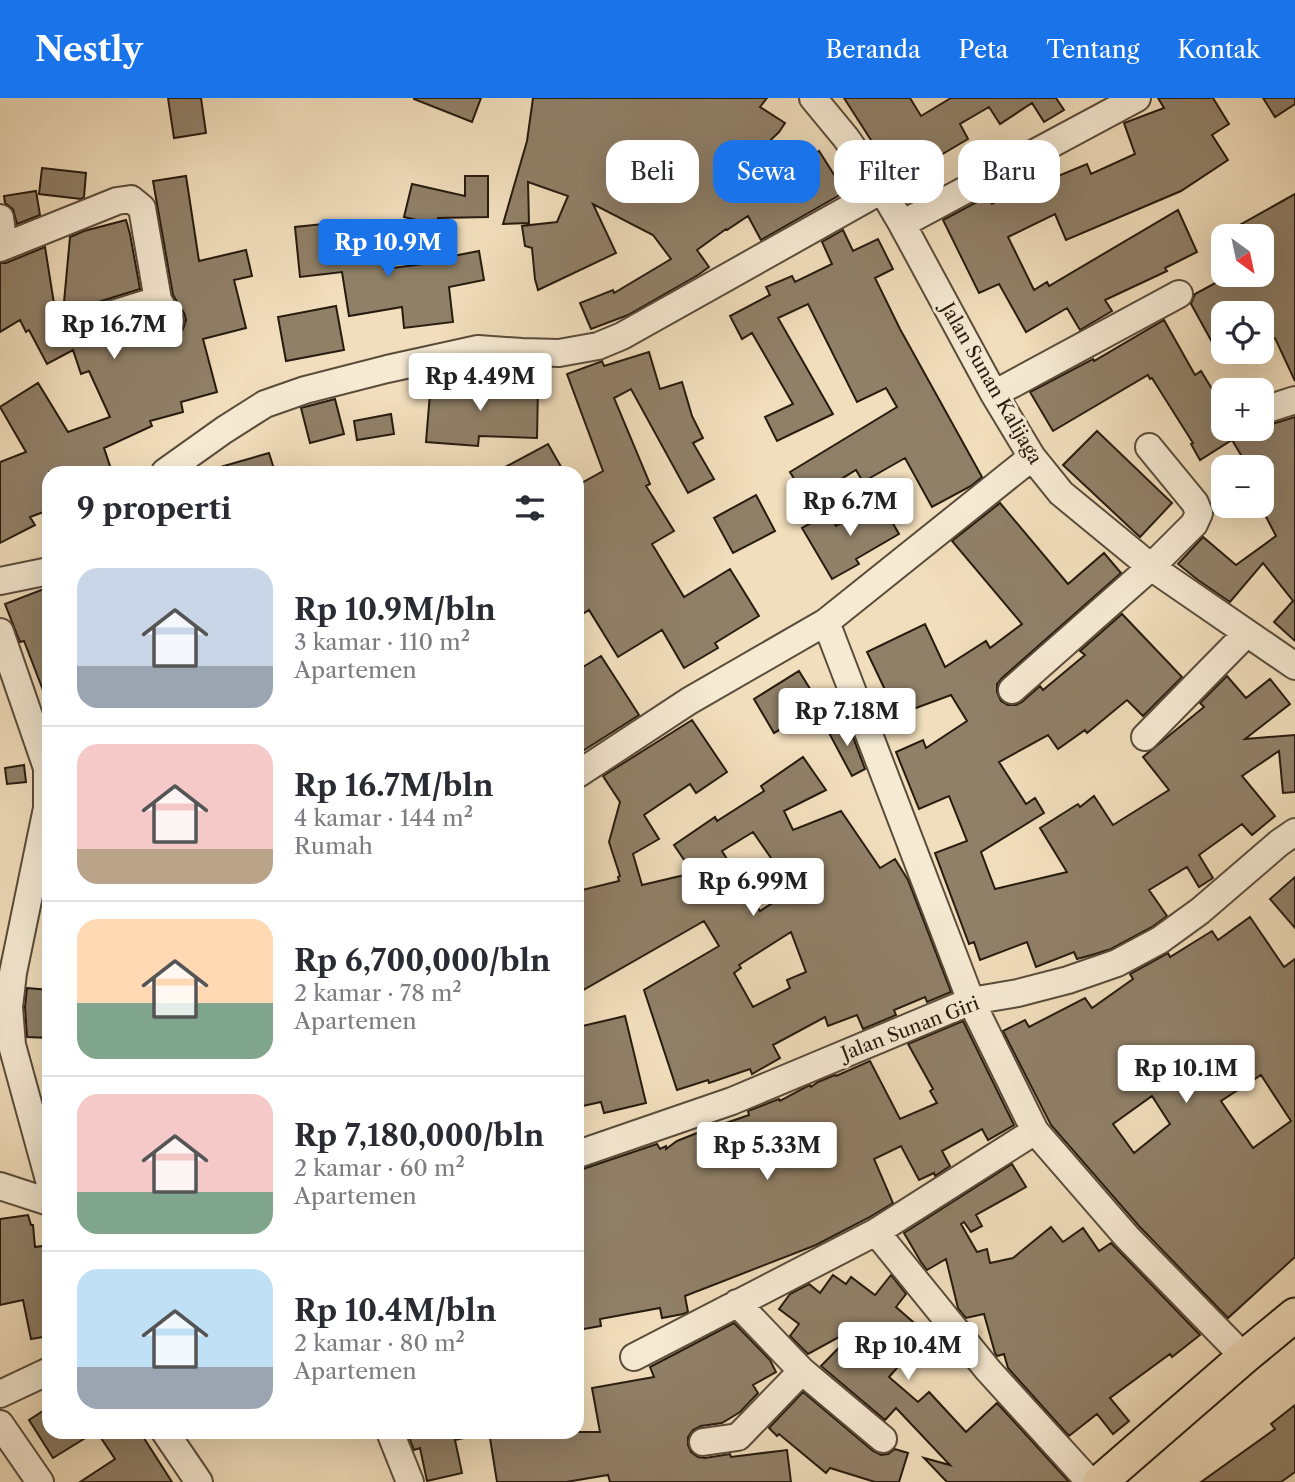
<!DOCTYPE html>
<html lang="id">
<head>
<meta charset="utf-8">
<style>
	body { margin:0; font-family:"Libre Caslon Text",serif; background:#f7f7f7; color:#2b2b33; height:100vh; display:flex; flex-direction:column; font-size:26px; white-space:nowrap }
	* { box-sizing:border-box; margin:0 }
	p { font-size:23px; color:#7c7c81 }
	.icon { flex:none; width:38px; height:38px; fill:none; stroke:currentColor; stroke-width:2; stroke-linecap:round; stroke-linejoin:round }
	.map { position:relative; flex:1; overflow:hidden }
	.drawer { position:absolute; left:42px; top:368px; width:542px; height:973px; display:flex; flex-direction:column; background:#fff; border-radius:21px; box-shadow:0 7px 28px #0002 }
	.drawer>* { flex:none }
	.hud { position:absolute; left:606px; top:42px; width:584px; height:63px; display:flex; gap:14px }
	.needle { width:46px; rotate:147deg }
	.fabs { position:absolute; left:1211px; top:126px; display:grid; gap:14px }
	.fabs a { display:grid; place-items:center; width:63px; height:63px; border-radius:14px; background:#fff; box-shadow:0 7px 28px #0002; font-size:35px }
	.price { position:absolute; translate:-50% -60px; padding:0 16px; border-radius:7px; background:#fff; color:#222; font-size:23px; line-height:46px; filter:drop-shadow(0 2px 4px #0008) }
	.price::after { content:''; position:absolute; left:50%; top:42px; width:21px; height:16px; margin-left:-10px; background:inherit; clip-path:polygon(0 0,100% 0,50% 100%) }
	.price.current { background:#1a73e8; color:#fff }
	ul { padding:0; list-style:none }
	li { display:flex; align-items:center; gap:21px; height:175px; padding:0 35px }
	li+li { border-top:2px solid #e1e1e2 }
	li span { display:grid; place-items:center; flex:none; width:196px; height:140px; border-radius:21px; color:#555 }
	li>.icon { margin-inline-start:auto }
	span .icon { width:84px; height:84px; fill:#fffc; stroke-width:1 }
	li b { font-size:30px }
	h2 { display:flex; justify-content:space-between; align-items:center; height:84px; padding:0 35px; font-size:30px }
	.chip { padding:0 24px; border-radius:21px; background:#fff; box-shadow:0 7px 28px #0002; font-size:24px; line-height:63px }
	.chip.current { background:#1a73e8; color:#fff }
	header { display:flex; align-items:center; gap:42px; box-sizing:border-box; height:98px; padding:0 35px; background:#1a73e8; color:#fff }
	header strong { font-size:33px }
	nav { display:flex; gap:38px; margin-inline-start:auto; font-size:24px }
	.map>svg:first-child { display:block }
</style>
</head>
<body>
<header>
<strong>Nestly</strong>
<nav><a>Beranda</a><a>Peta</a><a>Tentang</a><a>Kontak</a></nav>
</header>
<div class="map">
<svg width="1295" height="1384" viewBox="0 0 1295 1384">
	<rect width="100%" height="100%" fill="#f1debc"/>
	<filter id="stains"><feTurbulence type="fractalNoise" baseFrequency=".00286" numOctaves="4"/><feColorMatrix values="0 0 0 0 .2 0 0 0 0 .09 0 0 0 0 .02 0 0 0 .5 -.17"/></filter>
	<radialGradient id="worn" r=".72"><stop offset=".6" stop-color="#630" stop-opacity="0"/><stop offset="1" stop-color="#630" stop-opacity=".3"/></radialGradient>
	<!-- building -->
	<path fill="#908068" stroke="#271b0e" stroke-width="2" fill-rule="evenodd" d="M 168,0 L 201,0 L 206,35 L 174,40 Z
		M 414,0 L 481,0 L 472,24 L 414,1 Z
		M 533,0 L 767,0 L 760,9 L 785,25 L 779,34 L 754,58 L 769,85 L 819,53 L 845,94 L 761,142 L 748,118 L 727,132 L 726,131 L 697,152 L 709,169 L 698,177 L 628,217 L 591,231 L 580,205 L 613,192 L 614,195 L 671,161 L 653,137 L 593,106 L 616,155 L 538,192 L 535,181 L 532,150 L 525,148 L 522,128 L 557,124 L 568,98 L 528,84 L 529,125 L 503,126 L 527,43 Z
		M 844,0 L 910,0 L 921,18 L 951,0 L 1056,0 L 1064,12 L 1044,24 L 1032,5 L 1000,26 L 989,9 L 960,26 L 968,41 L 919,70 L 909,54 L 887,67 Z
		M 1158,0 L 1213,0 L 1229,26 L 1212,37 L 1228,62 L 1181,93 L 1066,142 L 1055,116 L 1008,139 L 1034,192 L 1047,184 L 1049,188 L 1178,112 L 1197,154 L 1165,170 L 1167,173 L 1105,202 L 1112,213 L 1080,232 L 1067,210 L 1026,234 L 999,186 L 979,195 L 943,122 L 988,98 L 992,106 L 1033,85 L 1034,88 L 1087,66 L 1091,76 L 1135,56 L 1124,25 L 1164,10 Z
		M 1263,0 L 1295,0 L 1295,6 L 1275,19 Z
		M 42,70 L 86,75 L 84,99 L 81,101 L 39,96 Z
		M 186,78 L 199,163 L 246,152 L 252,178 L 234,182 L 246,230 L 203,241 L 217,294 L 181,304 L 183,314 L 150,323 L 152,328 L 104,350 L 112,374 L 49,374 L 49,412 L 30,419 L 35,427 L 0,445 L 0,364 L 26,354 L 0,309 L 38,285 L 68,334 L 110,319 L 89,273 L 81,276 L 73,252 L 47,266 L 29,232 L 26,234 L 20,222 L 0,234 L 0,165 L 6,165 L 45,149 L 56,218 L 50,222 L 47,228 L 47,236 L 51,243 L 58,247 L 67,247 L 151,221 L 162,236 L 169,239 L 177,237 L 183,231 L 186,222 L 184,215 L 173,197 L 153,83 Z
		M 465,78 L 488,78 L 488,119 L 438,120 L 437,127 L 404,119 L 412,86 L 465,98 Z
		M 36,93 L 40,117 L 17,126 L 13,111 L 5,105 L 4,98 Z
		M 1295,96 L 1295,283 L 1275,240 L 1262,246 L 1262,208 L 1245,215 L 1223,215 L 1223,264 L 1191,206 L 1195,196 L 1230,177 L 1262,177 L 1262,138 L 1220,138 Z
		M 126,122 L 130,136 L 140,191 L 63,215 L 70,139 L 84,133 Z
		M 323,126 L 325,155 L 379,145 L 384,171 L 449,163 L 448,159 L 479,153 L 484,182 L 449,189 L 453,224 L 404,230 L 402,209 L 349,218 L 342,174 L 300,179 L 295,129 Z
		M 843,132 L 853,153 L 878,141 L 893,171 L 875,180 L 900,231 L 982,379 L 971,388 L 932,409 L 905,360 L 863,384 L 856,372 L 807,402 L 790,374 L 897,309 L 886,290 L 857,304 L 808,206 L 778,220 L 833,316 L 777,343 L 765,319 L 793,306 L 752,235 L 742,241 L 730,218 L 770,197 L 766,189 L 792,178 L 795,184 L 832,166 L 822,144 Z
		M 336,208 L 344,252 L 286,263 L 278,219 Z
		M 1164,222 L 1195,277 L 1201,273 L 1223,309 L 1223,331 L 1262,331 L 1262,328 L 1264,326 L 1272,326 L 1295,319 L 1295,543 L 1274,524 L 1293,503 L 1263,465 L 1230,504 L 1198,482 L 1178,466 L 1203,439 L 1236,467 L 1276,438 L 1262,411 L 1262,358 L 1247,367 L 1232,342 L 1200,362 L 1191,346 L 1193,345 L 1152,280 L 1150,281 L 1148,277 L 1053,333 L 1030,294 L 1093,261 L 1094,263 Z
		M 649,254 L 660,291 L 682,284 L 692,318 L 703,340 L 693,345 L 714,381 L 688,395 L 631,291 L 614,300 L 650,386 L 646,388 L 674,433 L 652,446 L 684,499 L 730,471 L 759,518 L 715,545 L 718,550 L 684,570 L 662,532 L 618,559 L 589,512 L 578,519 L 578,387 L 603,373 L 567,276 L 600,264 L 602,263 L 604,268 Z
		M 431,283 L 495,288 L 538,289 L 537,340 L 479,338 L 478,348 L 426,344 Z
		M 335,301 L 344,336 L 310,345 L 301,310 Z
		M 391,316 L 394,336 L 357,342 L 354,323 Z
		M 1097,333 L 1172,405 L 1140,439 L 1063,367 Z
		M 548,346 L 564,374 L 496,374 Z
		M 269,355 L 275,374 L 218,374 L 217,370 Z
		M 756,397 L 775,433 L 733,455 L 714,420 Z
		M 880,403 L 899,436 L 856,461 L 859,466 L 832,481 L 802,430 L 829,415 L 836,428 Z
		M 1000,405 L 1068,486 L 1104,455 L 1121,475 L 1002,580 L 997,586 L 997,594 L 1001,603 L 1008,607 L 1016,607 L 1022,604 L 1040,588 L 1043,592 L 1085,557 L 1080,553 L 1122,516 L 1182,579 L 1143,618 L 1127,602 L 1087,635 L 1085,632 L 1058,651 L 1048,637 L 999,664 L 1026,706 L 1035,700 L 1044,715 L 981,754 L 995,791 L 1067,774 L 1040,730 L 1078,706 L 1080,709 L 1094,698 L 1113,727 L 1169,692 L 1143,659 L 1204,609 L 1200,605 L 1227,578 L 1246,600 L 1270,581 L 1290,606 L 1245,641 L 1295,637 L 1295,694 L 1283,695 L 1279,653 L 1242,678 L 1275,718 L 1252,737 L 1242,726 L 1199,757 L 1213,780 L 1199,789 L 1187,769 L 1149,792 L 1167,818 L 1152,829 L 1111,851 L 1095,856 L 1077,861 L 1074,854 L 1036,869 L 1027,844 L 980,862 L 974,844 L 969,846 L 935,755 L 967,743 L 949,698 L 919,711 L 896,654 L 923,642 L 926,650 L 967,623 L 951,597 L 889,620 L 882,600 L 888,598 L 867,554 L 925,526 L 945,569 L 986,543 L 990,550 L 1022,526 L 952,443 Z
		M 49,489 L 49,605 L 48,605 L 24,543 L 20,544 L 5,506 Z
		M 601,558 L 639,617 L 578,656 L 578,572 Z
		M 799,573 L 820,607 L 774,635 L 754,601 Z
		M 692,622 L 727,674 L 696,695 L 690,686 L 644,717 L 659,741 L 633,756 L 642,787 L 693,775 L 674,747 L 715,719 L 717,723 L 764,693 L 761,688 L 803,659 L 826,692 L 784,713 L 793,732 L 841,713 L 880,770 L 895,761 L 908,782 L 951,894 L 927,904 L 925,899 L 894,912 L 896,917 L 863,931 L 857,917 L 828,928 L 825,919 L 773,947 L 780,960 L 752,976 L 750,971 L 709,985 L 708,982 L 677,992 L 644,892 L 719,848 L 704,823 L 578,895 L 578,793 L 619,783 L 618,779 L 620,778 L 609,744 L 620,704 L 603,678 ZM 753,734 L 793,792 L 760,813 L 722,753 ZM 791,834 L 806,874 L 787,882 L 790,890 L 753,909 L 734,875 L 741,870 L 739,867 Z
		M 847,623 L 865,671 L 852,678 L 828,633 Z
		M 24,667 L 26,684 L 7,686 L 5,670 Z
		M 1295,779 L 1295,830 L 1270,801 Z
		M 1250,819 L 1284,869 L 1295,861 L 1295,1159 L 1228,1220 L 1139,1128 L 1051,1027 L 1003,933 L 1025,922 L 1029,929 L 1085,900 L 1092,910 L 1133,881 L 1130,876 L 1168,855 L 1170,859 L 1212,833 L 1218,842 ZM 1261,977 L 1291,1023 L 1253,1050 L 1221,1003 ZM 1152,998 L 1170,1026 L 1134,1055 L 1113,1026 Z
		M 27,890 L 49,892 L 49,940 L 27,939 L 25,909 Z
		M 625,918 L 646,1005 L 604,1015 L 601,1004 L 578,1009 L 578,929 Z
		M 963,923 L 1014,1027 L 988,1042 L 982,1031 L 942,1053 L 950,1068 L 935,1078 L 934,1075 L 919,1082 L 901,1048 L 874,1061 L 893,1105 L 868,1120 L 816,1147 L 685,1198 L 688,1214 L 683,1216 L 662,1220 L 660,1210 L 600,1221 L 601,1228 L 578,1232 L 578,1071 L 583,1071 L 657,1046 L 660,1051 L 666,1048 L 666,1051 L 677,1043 L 697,1035 L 749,1017 L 748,1013 L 779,1001 L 780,1003 L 802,991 L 810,987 L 811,989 L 818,984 L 835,977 L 836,978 L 870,963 L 900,1021 L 937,1005 L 930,993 L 933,991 L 908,946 Z
		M 1012,1066 L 1026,1089 L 976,1117 L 982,1128 L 971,1134 L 964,1124 L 961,1126 L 977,1154 L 987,1151 L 990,1165 L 1013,1160 L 1051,1129 L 1063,1144 L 1083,1130 L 1099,1153 L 1111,1145 L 1200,1237 L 1172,1259 L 1170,1256 L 1110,1300 L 1129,1323 L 1113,1336 L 1097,1316 L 1069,1338 L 1008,1270 L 1004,1256 L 997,1258 L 995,1255 L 984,1216 L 966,1220 L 958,1210 L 946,1161 L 927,1172 L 921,1164 L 904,1135 Z
		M 28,1117 L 31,1127 L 33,1127 L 35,1149 L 49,1147 L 49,1238 L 31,1241 L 23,1202 L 0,1207 L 0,1121 Z
		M 833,1177 L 846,1186 L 851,1179 L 875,1197 L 891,1177 L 906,1196 L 896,1209 L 927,1236 L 889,1279 L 918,1304 L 929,1294 L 966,1334 L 997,1305 L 1069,1384 L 947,1384 L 924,1360 L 950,1367 L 896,1310 L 885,1322 L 821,1268 L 861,1227 L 808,1256 L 790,1238 L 799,1226 L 779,1211 L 790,1196 L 809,1186 L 820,1195 Z
		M 734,1225 L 770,1262 L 776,1274 L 753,1287 L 758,1295 L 740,1314 L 722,1325 L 701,1328 L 693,1332 L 688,1339 L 688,1347 L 691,1354 L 698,1359 L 705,1360 L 730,1356 L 731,1359 L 787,1352 L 791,1384 L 610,1384 L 608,1377 L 566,1384 L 497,1384 L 490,1340 L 530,1334 L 600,1334 L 592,1290 L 654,1279 L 650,1269 Z
		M 803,1294 L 873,1353 L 881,1357 L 888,1356 L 895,1351 L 908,1355 L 899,1384 L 875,1384 L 830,1370 L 826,1375 L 779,1336 L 777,1338 L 769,1330 Z
		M 1295,1307 L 1295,1374 L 1281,1384 L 1201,1384 L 1275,1331 L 1271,1326 Z
		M 49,1309 L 49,1334 L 95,1334 L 53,1360 L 29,1322 Z
		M 97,1334 L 140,1334 L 172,1384 L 80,1384 L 115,1361 Z
		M 407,1334 L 463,1334 L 464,1340 L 455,1342 L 462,1375 L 427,1383 L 420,1350 L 414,1352 Z"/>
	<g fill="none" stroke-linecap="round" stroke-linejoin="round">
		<!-- minor casing -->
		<g stroke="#5a4c3a" stroke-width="30">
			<path id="minor" d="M 813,0 L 846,40 L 882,92 L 902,126 L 994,296 L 1032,359 L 1061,395 L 1151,469 L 1295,568
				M 0,120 L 4,148
				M 902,126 L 1137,0
				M 0,150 L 117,103 L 131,101 L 142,110 L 158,202 L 170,223
				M 62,232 L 158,202
				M 994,296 L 1179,196
				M 1267,311 L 1295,302
				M 165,374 L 224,332 L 265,306 L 305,292 L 387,271 L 478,251 L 522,254 L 559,255 L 598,248 L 622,238 L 882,92
				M 0,483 L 49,473
				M 826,524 L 971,903 L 1035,1033 L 1127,1139 L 1244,1259
				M 0,534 L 47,670 L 47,710 L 13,875 L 9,909 L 12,947 L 49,1082
				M 1012,592 L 1151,469 L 1194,426 L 1199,415 L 1195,405 L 1149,349
				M 1145,639 L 1247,535
				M 578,676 L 689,603 L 826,524 L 1032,359
				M 578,1056 L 732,1003 L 971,903 L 1018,895 L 1068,882 L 1117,865 L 1160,842 L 1200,813 L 1279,745 L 1295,734
				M 0,1088 L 49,1104
				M 876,1134 L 988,1272 L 1090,1384
				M 737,1205 L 802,1273 L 883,1341
				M 634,1259 L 876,1134 L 1035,1033
				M 0,1296 L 49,1273
				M 0,1326 L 40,1384
				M 165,1334 L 199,1384
				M 390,1334 L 410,1384
				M 703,1344 L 738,1339 L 802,1273"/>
		</g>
		<!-- major casing -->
		<g stroke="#271b0e" stroke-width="37">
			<path id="major" d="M 1100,1384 L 1244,1259 L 1295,1217"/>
		</g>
		<!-- minor -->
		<use href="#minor" stroke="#f6ead3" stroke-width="26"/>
		<!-- major -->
		<use href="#major" stroke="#f1debc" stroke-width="33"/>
	</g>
	<g text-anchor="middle" stroke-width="6" stroke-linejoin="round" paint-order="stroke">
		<!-- street labels -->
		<g font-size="19" fill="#271b0e" stroke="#f6ead3">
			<text transform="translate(992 285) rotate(60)" y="7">Jalan Sunan Kalijaga</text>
			<text transform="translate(910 930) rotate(-21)" y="7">Jalan Sunan Giri</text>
		</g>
	</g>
	<rect width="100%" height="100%" filter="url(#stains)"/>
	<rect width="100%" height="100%" fill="url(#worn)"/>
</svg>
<div class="fabs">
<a><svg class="needle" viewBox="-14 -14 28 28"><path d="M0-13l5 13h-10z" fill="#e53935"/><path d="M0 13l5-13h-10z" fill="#7c7c81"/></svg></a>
<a><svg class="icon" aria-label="locate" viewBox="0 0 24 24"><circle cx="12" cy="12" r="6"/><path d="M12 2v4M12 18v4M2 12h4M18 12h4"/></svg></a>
<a>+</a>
<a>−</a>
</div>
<b class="price current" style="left:388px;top:181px">Rp 10.9M</b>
<b class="price" style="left:114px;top:263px">Rp 16.7M</b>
<b class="price" style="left:480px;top:315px">Rp 4.49M</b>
<b class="price" style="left:850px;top:440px">Rp 6.7M</b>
<b class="price" style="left:847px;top:650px">Rp 7.18M</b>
<b class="price" style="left:753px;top:820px">Rp 6.99M</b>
<b class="price" style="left:1186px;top:1007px">Rp 10.1M</b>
<b class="price" style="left:767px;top:1084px">Rp 5.33M</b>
<b class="price" style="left:908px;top:1284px">Rp 10.4M</b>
<div class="hud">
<a class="chip">Beli</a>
<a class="chip current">Sewa</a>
<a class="chip">Filter</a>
<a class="chip">Baru</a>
</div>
<section class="drawer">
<h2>9 properti<svg class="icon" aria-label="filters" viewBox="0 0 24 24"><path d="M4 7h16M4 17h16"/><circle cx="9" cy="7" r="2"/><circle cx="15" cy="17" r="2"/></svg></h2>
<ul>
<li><span style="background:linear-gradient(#c9d6e8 70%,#9aa5b1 0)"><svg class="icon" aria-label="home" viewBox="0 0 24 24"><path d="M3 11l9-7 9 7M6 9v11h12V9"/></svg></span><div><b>Rp 10.9M/bln</b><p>3 kamar · 110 m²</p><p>Apartemen</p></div></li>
<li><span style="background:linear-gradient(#f6c9c9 75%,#b9a48a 0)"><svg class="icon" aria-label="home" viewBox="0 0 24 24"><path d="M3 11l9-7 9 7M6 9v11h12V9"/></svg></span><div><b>Rp 16.7M/bln</b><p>4 kamar · 144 m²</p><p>Rumah</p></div></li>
<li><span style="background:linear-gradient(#ffd9b3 60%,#7fa58c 0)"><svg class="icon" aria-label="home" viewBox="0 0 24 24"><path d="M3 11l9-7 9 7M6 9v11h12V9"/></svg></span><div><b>Rp 6,700,000/bln</b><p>2 kamar · 78 m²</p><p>Apartemen</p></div></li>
<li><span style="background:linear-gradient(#f6c9c9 70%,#7fa58c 0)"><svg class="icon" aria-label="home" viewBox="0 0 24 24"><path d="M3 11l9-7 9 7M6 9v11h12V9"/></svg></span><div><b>Rp 7,180,000/bln</b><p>2 kamar · 60 m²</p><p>Apartemen</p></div></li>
<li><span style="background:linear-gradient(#bfe0f5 70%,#9aa5b1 0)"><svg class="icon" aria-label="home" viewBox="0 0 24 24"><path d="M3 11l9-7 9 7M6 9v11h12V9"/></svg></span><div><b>Rp 10.4M/bln</b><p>2 kamar · 80 m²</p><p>Apartemen</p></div></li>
</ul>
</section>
</div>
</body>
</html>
